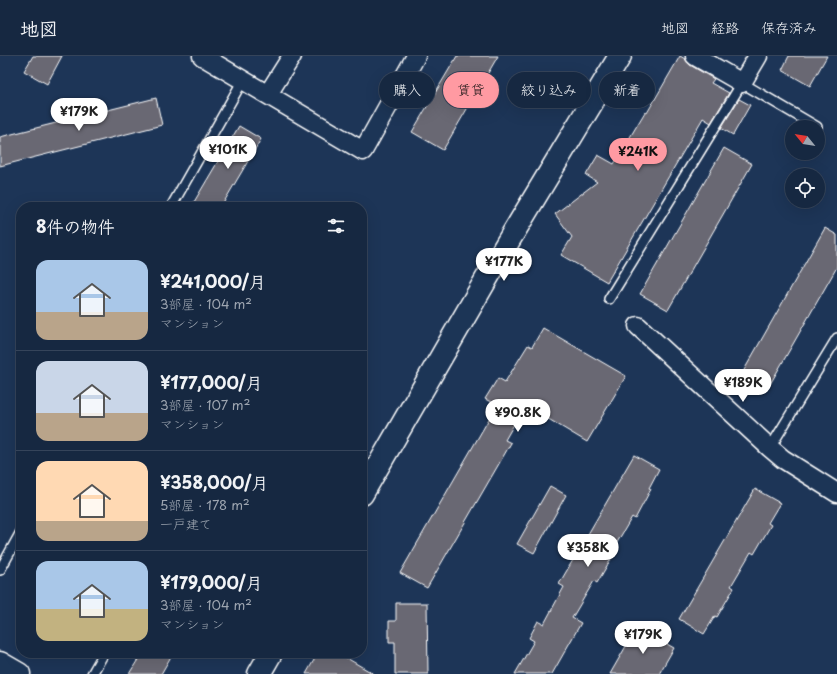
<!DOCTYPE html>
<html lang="ja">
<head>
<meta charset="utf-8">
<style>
	body { margin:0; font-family:"Playpen Sans","Klee One",sans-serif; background:#23344c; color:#f1f3f6; height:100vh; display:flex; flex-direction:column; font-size:15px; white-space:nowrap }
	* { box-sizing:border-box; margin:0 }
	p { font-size:13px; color:#9ea6b1 }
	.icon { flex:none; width:22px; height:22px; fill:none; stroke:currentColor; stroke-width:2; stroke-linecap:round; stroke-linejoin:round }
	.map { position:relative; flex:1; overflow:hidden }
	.side { position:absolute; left:16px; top:146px; width:351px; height:456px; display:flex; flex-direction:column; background:#162841; border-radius:16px; box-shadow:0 4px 16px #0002,0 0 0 1px #35445a }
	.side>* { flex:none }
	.guide { position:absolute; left:379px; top:16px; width:380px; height:36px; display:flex; gap:8px }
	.needle { width:26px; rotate:300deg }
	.fabs { position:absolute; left:785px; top:64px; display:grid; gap:8px }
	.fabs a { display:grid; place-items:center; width:40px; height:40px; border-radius:50%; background:#162841; box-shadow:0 4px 16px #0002,0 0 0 1px #35445a; font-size:20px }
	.price { position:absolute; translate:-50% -34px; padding:0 9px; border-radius:14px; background:#fff; color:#222; font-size:13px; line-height:26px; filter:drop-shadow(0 1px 2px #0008) }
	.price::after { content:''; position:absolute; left:50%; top:24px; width:12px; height:9px; margin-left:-6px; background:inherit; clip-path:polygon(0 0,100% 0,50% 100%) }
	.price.selected { background:#ff9aa2; color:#111 }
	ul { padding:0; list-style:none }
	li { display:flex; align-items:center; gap:12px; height:100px; padding:0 20px }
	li+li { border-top:1px solid #35445a }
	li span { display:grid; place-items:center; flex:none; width:112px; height:80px; border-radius:12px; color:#555 }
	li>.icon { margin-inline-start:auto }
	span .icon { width:48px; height:48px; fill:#fffc; stroke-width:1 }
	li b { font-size:17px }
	h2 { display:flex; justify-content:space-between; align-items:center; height:48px; padding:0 20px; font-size:17px }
	.pill { padding:0 14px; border-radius:18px; background:#162841; box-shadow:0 4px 16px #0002,0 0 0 1px #35445a; font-size:14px; line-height:36px }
	.pill.selected { background:#ff9aa2; color:#111 }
	header { display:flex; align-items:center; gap:24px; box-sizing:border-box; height:56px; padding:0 20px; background:#162841; border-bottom:1px solid #35445a }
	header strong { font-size:19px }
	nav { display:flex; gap:22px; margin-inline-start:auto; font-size:14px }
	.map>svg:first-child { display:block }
</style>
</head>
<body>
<header>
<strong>地図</strong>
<nav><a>地図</a><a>経路</a><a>保存済み</a></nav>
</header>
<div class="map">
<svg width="837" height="618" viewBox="0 0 837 618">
	<rect width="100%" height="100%" fill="#1d3557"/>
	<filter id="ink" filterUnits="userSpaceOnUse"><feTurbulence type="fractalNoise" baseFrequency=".025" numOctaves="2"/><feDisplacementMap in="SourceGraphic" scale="8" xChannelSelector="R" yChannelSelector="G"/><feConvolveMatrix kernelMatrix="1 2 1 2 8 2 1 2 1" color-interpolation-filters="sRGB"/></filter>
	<g filter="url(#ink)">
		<!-- building -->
		<path fill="#696773" stroke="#fff" d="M 33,0 L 62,0 L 47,28 L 24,15 Z
			M 457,0 L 498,0 L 443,94 L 412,76 Z
			M 680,0 L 685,3 L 690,9 L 714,23 L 711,27 L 729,37 L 711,67 L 703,62 L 607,226 L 561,199 L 572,181 L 555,158 L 597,126 L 586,119 L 598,99 L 614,108 L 645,56 L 647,57 Z
			M 789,0 L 827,0 L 810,30 L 782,14 Z
			M 156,42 L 162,69 L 0,110 L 0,81 Z
			M 739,43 L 750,49 L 733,79 L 721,72 Z
			M 239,70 L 261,83 L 221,151 L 191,151 Z
			M 724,92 L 752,108 L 668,254 L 640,238 Z
			M 825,172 L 837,179 L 837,211 L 769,330 L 743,316 Z
			M 543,272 L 626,320 L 587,386 L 525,349 L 505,384 L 511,387 L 427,532 L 400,517 L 497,349 L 485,343 L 498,322 L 505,326 L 528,289 L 532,291 Z
			M 634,399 L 659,413 L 649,432 L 651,433 L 635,463 L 632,461 L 612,495 L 615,496 L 597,527 L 594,525 L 572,562 L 581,567 L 552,618 L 515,618 L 534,585 L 529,582 L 538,565 L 544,568 L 564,531 L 559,528 Z
			M 550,430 L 566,439 L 534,497 L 517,488 Z
			M 755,433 L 780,447 L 768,467 L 771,469 L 754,498 L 751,496 L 731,530 L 734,532 L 717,561 L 715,560 L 704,578 L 679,563 Z
			M 396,547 L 427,547 L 428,618 L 395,618 L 395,586 L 389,586 L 389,565 L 396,565 Z
			M 637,571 L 674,592 L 659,618 L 610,618 Z
			M 142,597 L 173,597 L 161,618 L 129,618 Z
			M 318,597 L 338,597 L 374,618 L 306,618 Z"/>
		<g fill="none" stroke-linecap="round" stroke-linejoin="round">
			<!-- service casing -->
			<g stroke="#fff" stroke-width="12">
				<path id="service" d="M 171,151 L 243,24
					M 609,243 L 742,27 L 817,71
					M 770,392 L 837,282
					M 0,514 L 21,476
					M 92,618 L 104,597"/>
			</g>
			<!-- minor casing -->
			<g stroke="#fff" stroke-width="21">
				<path id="minor" d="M 202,0 L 363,95 L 416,0
					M 695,0 L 742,27 L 758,0
					M 268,38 L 292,0
					M 638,270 L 770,392 L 783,403 L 837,437"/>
			</g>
			<!-- tertiary casing -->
			<g stroke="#fff" stroke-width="25">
				<path id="tertiary" d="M 362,438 L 506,189 L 620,0
					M 0,607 L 19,618
					M 259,618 L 271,597"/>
			</g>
			<!-- service -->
			<use href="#service" stroke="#1d3557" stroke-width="9"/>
			<!-- minor -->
			<use href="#minor" stroke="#1d3557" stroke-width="18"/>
			<!-- tertiary -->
			<use href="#tertiary" stroke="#1d3557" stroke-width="22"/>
		</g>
	</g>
</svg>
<div class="fabs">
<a><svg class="needle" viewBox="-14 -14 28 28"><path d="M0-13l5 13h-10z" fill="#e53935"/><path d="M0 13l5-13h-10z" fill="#9ea6b1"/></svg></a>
<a><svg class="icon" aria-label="locate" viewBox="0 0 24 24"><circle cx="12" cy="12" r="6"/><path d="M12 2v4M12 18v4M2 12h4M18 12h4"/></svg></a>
</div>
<b class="price" style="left:79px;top:76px">¥179K</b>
<b class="price" style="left:228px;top:114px">¥101K</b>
<b class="price selected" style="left:638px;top:116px">¥241K</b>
<b class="price" style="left:504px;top:226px">¥177K</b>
<b class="price" style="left:743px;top:347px">¥189K</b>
<b class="price" style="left:518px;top:377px">¥90.8K</b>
<b class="price" style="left:588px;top:512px">¥358K</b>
<b class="price" style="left:643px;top:599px">¥179K</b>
<div class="guide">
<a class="pill">購入</a>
<a class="pill selected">賃貸</a>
<a class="pill">絞り込み</a>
<a class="pill">新着</a>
</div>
<section class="side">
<h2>8件の物件<svg class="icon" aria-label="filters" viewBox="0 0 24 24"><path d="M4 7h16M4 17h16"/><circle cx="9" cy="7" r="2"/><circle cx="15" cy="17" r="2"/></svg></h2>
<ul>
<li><span style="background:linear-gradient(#a9c7e8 65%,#b9a48a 0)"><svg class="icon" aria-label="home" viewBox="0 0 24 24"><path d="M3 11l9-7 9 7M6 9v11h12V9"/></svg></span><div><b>¥241,000/月</b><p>3部屋 · 104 m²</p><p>マンション</p></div></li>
<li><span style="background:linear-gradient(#c9d6e8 65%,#b9a48a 0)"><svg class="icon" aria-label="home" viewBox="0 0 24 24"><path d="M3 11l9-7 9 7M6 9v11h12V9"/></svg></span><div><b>¥177,000/月</b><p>3部屋 · 107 m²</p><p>マンション</p></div></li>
<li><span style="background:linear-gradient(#ffd9b3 75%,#b9a48a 0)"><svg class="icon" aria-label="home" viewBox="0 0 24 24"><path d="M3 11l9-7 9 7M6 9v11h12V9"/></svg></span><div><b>¥358,000/月</b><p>5部屋 · 178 m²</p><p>一戸建て</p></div></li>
<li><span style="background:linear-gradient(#a9c7e8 60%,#c2b280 0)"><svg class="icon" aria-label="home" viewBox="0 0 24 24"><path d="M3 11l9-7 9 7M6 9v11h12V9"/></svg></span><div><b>¥179,000/月</b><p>3部屋 · 104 m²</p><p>マンション</p></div></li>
</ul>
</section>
</div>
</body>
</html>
